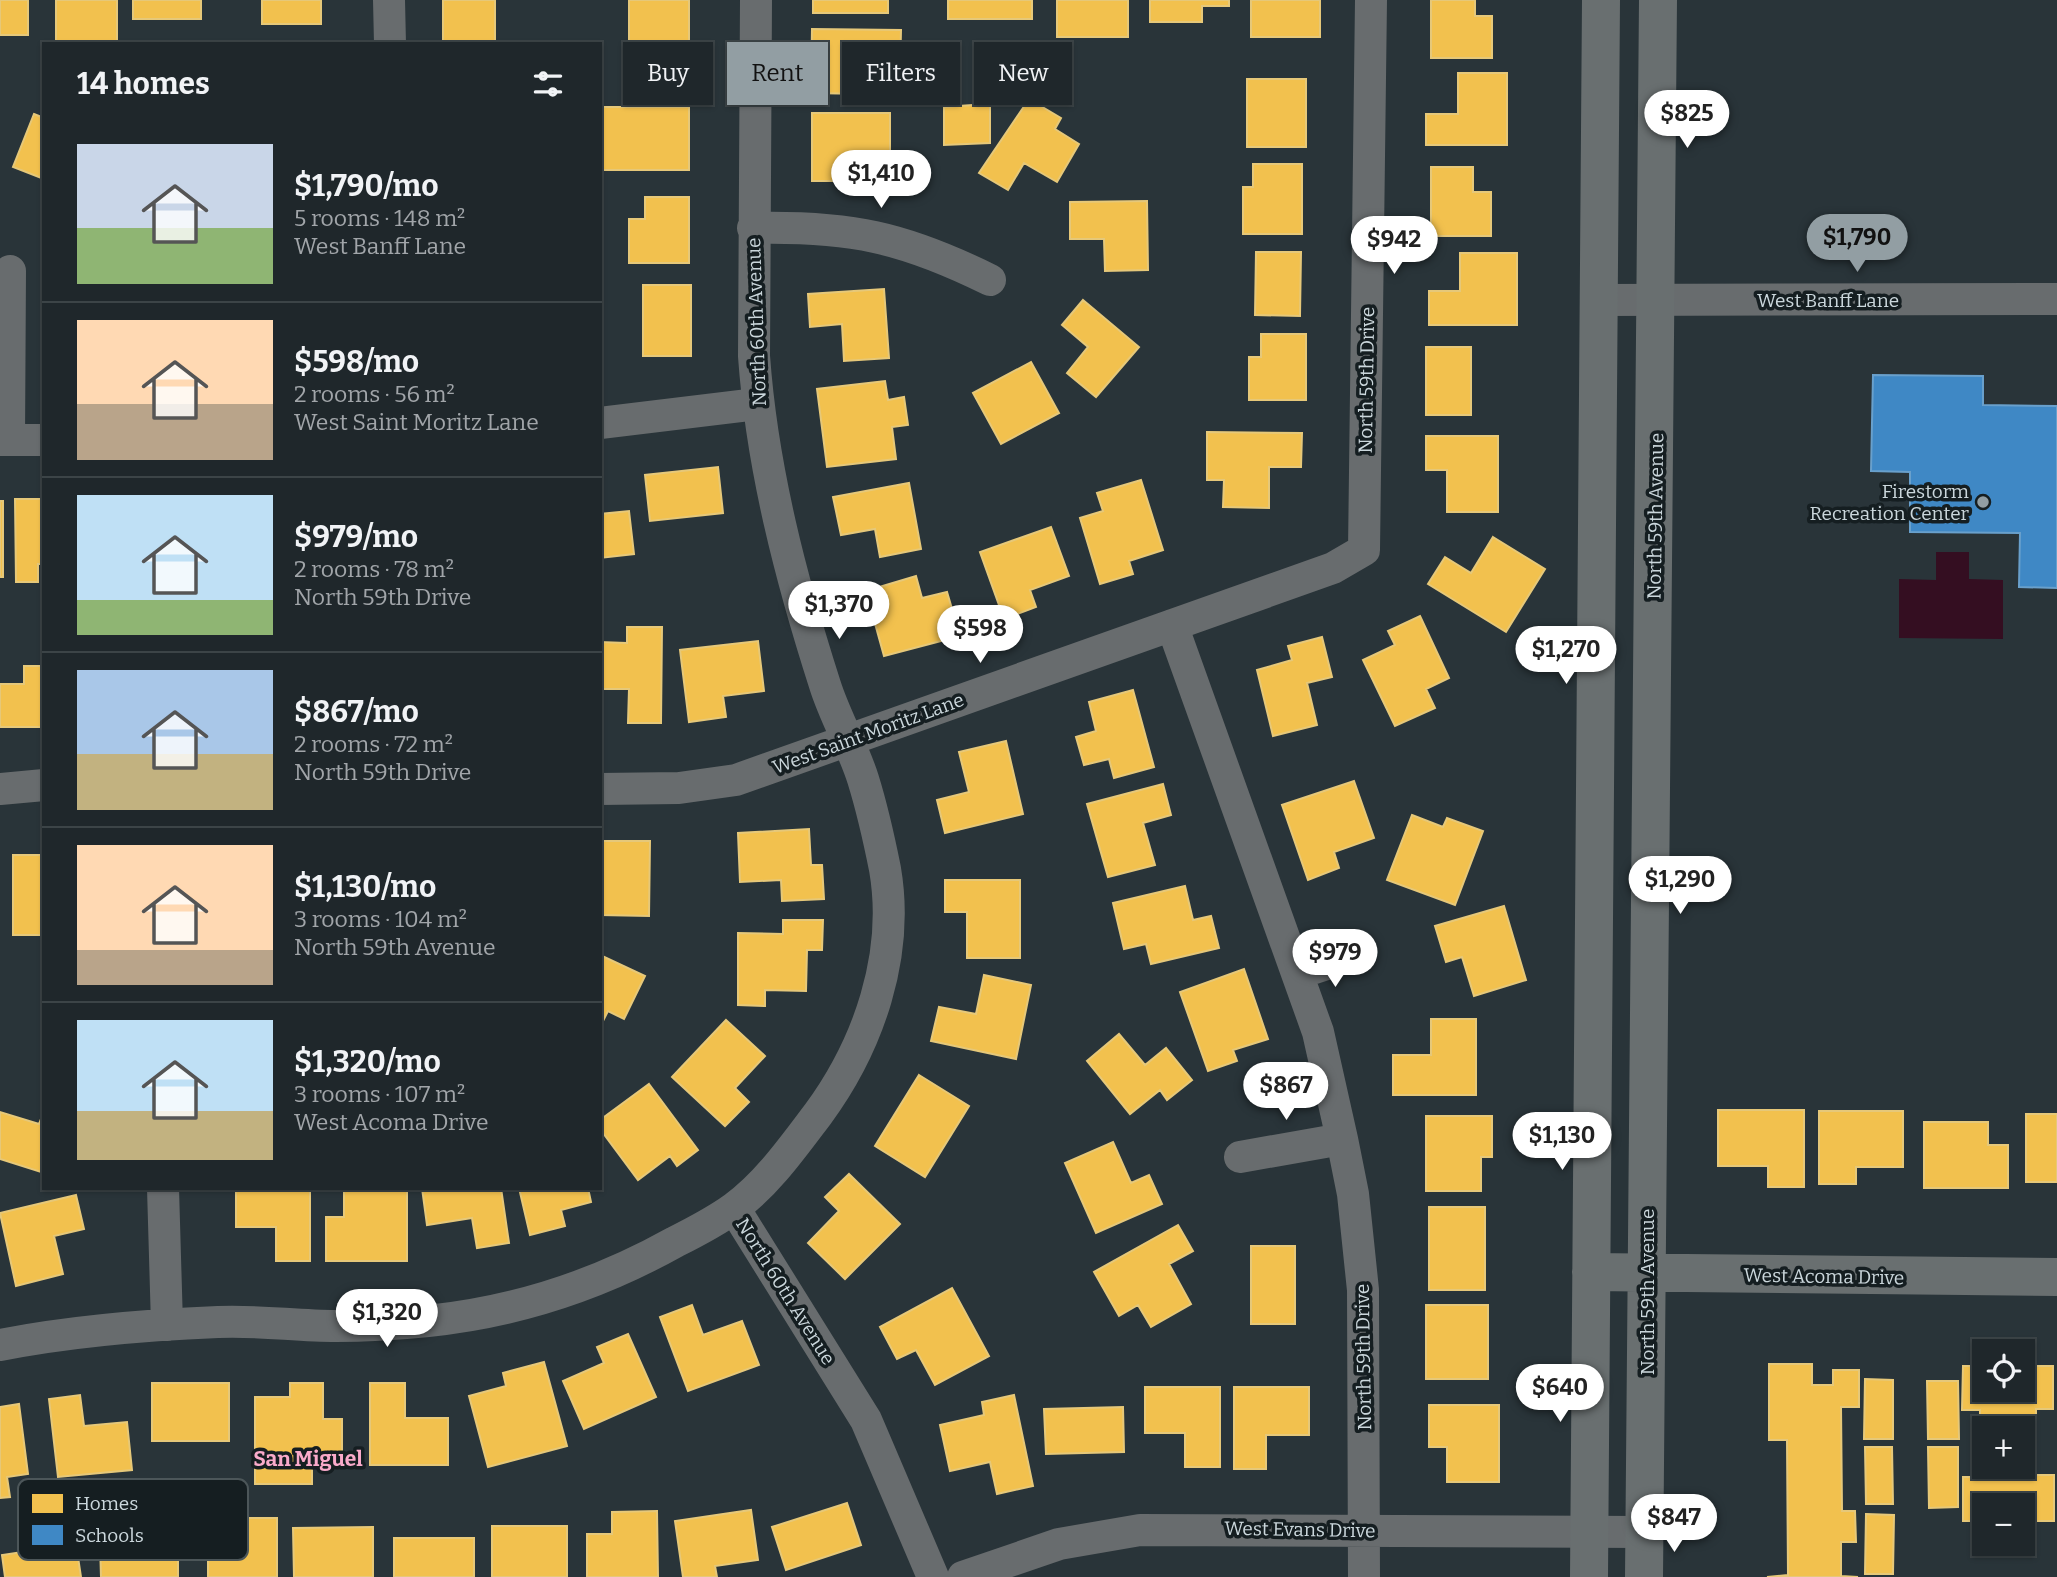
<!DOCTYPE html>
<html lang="en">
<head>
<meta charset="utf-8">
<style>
	body { margin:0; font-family:Bitter,serif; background:#272f33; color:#f1f3f6; height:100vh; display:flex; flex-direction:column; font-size:26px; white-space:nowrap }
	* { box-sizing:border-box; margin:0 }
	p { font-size:23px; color:#a1a5a9 }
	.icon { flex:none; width:38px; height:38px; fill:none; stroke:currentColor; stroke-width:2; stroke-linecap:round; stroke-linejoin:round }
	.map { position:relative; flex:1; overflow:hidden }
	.details { position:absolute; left:42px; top:42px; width:560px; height:1148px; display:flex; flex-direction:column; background:#1f272b; border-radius:0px; box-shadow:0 2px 5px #0004,0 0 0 2px #3c4447 }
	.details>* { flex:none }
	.hud { position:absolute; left:623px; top:42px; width:665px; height:63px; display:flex; gap:14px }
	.controls { position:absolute; left:1972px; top:1339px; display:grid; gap:14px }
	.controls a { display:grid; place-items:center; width:63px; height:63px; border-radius:0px; background:#1f272b; box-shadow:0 2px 5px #0004,0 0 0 2px #3c4447; font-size:35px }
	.price { position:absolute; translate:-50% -60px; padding:0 16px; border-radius:24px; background:#fff; color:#222; font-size:23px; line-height:46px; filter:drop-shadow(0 2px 4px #0008) }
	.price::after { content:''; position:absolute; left:50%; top:42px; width:21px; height:16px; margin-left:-10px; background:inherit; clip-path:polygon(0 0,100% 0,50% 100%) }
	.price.on { background:#929ea3; color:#111 }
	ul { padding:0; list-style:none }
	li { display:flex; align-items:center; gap:21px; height:175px; padding:0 35px }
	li+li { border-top:2px solid #3c4447 }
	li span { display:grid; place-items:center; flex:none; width:196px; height:140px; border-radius:0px; color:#555 }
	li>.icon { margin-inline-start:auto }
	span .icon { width:84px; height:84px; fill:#fffc; stroke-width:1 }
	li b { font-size:30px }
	h2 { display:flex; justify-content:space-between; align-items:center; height:84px; padding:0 35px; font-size:30px }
	.chip { padding:0 24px; border-radius:0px; background:#1f272b; box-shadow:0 2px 5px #0004,0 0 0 2px #3c4447; font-size:24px; line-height:63px }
	.chip.on { background:#929ea3; color:#111 }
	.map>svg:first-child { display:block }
</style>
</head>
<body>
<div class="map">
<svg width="2057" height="1577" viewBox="0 0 2057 1577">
	<rect width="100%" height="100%" fill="#293439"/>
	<!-- water -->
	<path fill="#340e21" d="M 1936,552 L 1969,552 L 1969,579 L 2003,580 L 2003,639 L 1899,638 L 1899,579 L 1936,580 Z"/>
	<!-- homes -->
	<path fill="#f2c14e" stroke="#e6c879" stroke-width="2" fill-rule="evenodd" d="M 0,0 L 28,0 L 28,35 L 0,35 Z
		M 56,0 L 117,0 L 117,44 L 56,44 Z
		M 133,0 L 201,0 L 201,19 L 133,19 Z
		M 262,0 L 321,0 L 321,24 L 262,24 Z
		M 443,0 L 495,0 L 495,44 L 443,44 Z
		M 629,0 L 689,0 L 689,77 L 629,77 Z
		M 813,0 L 888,0 L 888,13 L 813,13 Z
		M 948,0 L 1032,0 L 1032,19 L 948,19 Z
		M 1057,0 L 1128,0 L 1128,37 L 1057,37 Z
		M 1150,0 L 1229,0 L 1229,6 L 1202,6 L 1202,22 L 1150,22 Z
		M 1251,0 L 1320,0 L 1320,37 L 1251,37 Z
		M 1431,0 L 1475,0 L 1475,16 L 1492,16 L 1492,58 L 1431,58 Z
		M 812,29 L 901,30 L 900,75 L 865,74 L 865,94 L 811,93 Z
		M 1458,73 L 1507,73 L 1507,145 L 1426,145 L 1426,114 L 1458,114 Z
		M 1247,79 L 1306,79 L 1306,147 L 1247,147 Z
		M 1029,99 L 1061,118 L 1055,129 L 1079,144 L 1057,182 L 1024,163 L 1008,190 L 979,173 Z
		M 973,105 L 990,105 L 990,143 L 944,145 L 944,107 Z
		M 603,107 L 689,107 L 689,170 L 603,170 Z
		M 812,113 L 890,113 L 890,181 L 812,181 Z
		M 34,114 L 44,118 L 44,179 L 13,167 Z
		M 1253,164 L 1302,164 L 1302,234 L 1243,234 L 1243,187 L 1253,187 Z
		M 1431,167 L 1473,167 L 1473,192 L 1491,192 L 1491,236 L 1431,236 Z
		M 645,197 L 689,197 L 689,263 L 629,263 L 629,219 L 645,219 Z
		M 1147,201 L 1148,270 L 1105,271 L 1104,239 L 1070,239 L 1070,202 Z
		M 1256,252 L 1301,252 L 1300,316 L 1255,315 Z
		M 1460,253 L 1517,253 L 1517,325 L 1429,325 L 1429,291 L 1460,291 Z
		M 643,285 L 691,285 L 691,356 L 643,356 Z
		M 884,289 L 889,358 L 844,361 L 842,324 L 810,327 L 808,294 Z
		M 1083,300 L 1139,347 L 1096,397 L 1067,373 L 1088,347 L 1062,325 Z
		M 1261,334 L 1306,334 L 1306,400 L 1249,400 L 1249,357 L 1261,357 Z
		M 1426,347 L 1471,347 L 1471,415 L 1426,415 Z
		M 1031,362 L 1059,413 L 1001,444 L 973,393 Z
		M 885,381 L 888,400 L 904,397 L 908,425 L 892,427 L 896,459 L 827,467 L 817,389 Z
		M 1207,432 L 1302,433 L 1301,467 L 1269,467 L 1269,508 L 1223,507 L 1224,480 L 1207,480 Z
		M 1426,436 L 1498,436 L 1498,512 L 1447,512 L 1447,470 L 1426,470 Z
		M 718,467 L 723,513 L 650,521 L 645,475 Z
		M 1141,480 L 1163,550 L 1129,561 L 1133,574 L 1100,584 L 1080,518 L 1103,511 L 1097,493 Z
		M 909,483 L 921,549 L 880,557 L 875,529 L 841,535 L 833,497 Z
		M 15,499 L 44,499 L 44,564 L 38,564 L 38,582 L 16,582 Z
		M 0,501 L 3,501 L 3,577 L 0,577 Z
		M 629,511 L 634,554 L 600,558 L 600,514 Z
		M 1051,527 L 1069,576 L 1030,590 L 1036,607 L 1004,619 L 980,552 Z
		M 1493,537 L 1545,569 L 1506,632 L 1428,584 L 1445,557 L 1471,573 Z
		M 916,576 L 922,598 L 947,592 L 960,636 L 884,656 L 866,591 Z
		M 1420,616 L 1449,678 L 1426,689 L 1435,708 L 1395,726 L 1363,660 L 1395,645 L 1388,631 Z
		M 627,627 L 662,627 L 661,723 L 628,723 L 629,689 L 600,689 L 600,642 L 627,643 Z
		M 1322,637 L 1332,677 L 1307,683 L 1317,725 L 1273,736 L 1257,670 L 1292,660 L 1288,646 Z
		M 758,641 L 764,691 L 723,696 L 726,717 L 689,722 L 680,650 Z
		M 24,666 L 44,666 L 44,727 L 0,727 L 0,684 L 24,684 Z
		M 1133,690 L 1154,767 L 1114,778 L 1109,759 L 1084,765 L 1076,737 L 1096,731 L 1089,702 Z
		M 1006,741 L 1023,814 L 945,833 L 937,800 L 969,792 L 959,752 Z
		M 1354,781 L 1374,838 L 1334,852 L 1339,868 L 1308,880 L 1282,805 Z
		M 1163,784 L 1171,815 L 1143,823 L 1155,865 L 1108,877 L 1087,804 Z
		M 1412,815 L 1443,827 L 1447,818 L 1483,831 L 1455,905 L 1387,880 Z
		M 809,829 L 811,865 L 822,865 L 824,899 L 782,901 L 781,880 L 740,882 L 738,833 Z
		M 602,841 L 650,841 L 649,916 L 600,915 Z
		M 13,855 L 41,855 L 44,935 L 13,935 Z
		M 945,880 L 1020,880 L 1020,958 L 967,958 L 967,912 L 945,912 Z
		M 1185,886 L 1193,920 L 1211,916 L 1219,948 L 1151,964 L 1146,944 L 1124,949 L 1113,903 Z
		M 1504,906 L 1526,980 L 1474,996 L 1462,957 L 1446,962 L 1435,926 Z
		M 783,920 L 823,920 L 822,950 L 807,950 L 806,991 L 765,990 L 765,1006 L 738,1005 L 738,933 L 783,934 Z
		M 600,955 L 645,976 L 624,1019 L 608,1011 L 600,1027 Z
		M 1244,969 L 1268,1039 L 1233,1050 L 1237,1061 L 1208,1071 L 1180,992 Z
		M 984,975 L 1031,985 L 1016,1059 L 931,1041 L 939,1007 L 976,1014 Z
		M 1431,1019 L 1476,1019 L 1476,1095 L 1393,1095 L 1393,1055 L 1431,1055 Z
		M 726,1020 L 765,1056 L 735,1088 L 749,1102 L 725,1126 L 672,1077 Z
		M 1119,1034 L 1145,1065 L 1166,1048 L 1192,1080 L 1167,1100 L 1160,1090 L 1130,1114 L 1087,1061 Z
		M 919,1075 L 969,1106 L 925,1177 L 875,1146 Z
		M 649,1084 L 698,1150 L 677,1166 L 670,1156 L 638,1180 L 600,1129 L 600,1120 Z
		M 1718,1110 L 1804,1110 L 1804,1187 L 1768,1187 L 1768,1166 L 1718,1166 Z
		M 44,1111 L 44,1173 L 0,1159 L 0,1112 L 39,1124 Z
		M 1819,1111 L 1903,1111 L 1903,1167 L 1856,1167 L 1856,1184 L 1819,1184 Z
		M 2026,1114 L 2057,1114 L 2057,1182 L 2026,1182 Z
		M 1426,1116 L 1492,1116 L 1492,1157 L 1481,1157 L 1481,1191 L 1426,1191 Z
		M 1924,1122 L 1988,1122 L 1988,1145 L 2008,1145 L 2008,1188 L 1924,1188 Z
		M 1113,1142 L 1131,1183 L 1149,1175 L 1162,1204 L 1096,1233 L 1065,1163 Z
		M 849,1174 L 900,1224 L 845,1279 L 808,1243 L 839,1211 L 825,1197 Z
		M 236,1188 L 310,1188 L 310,1261 L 276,1261 L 276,1227 L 236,1227 Z
		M 344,1188 L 407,1188 L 407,1261 L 326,1261 L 326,1217 L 344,1217 Z
		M 422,1188 L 501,1188 L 509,1243 L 477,1248 L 472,1218 L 427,1225 Z
		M 519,1188 L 588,1188 L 591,1202 L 561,1210 L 565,1226 L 530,1235 Z
		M 76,1195 L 84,1229 L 54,1236 L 63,1274 L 16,1286 L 0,1213 Z
		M 1429,1207 L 1485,1207 L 1485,1290 L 1429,1290 Z
		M 1178,1225 L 1193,1251 L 1169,1264 L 1191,1304 L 1151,1327 L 1138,1305 L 1119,1316 L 1094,1272 Z
		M 1251,1246 L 1295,1246 L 1295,1324 L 1251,1324 Z
		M 952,1288 L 989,1356 L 935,1385 L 916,1350 L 897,1359 L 880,1327 Z
		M 692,1305 L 703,1335 L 742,1321 L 759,1365 L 688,1391 L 660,1317 Z
		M 1426,1305 L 1488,1305 L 1488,1379 L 1426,1379 Z
		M 628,1334 L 656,1397 L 584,1429 L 563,1381 L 604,1363 L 597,1347 Z
		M 544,1362 L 567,1446 L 488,1467 L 469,1396 L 506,1386 L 503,1373 Z
		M 1769,1364 L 1812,1364 L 1812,1385 L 1833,1385 L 1833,1370 L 1859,1370 L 1859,1407 L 1841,1407 L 1842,1511 L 1855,1511 L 1856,1542 L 1841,1542 L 1841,1576 L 1858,1577 L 1767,1577 L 1788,1575 L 1787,1440 L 1769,1440 Z
		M 1963,1366 L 1984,1366 L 1984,1390 L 2023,1390 L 2023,1366 L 2053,1366 L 2053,1409 L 2036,1409 L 2036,1475 L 2054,1475 L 2054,1521 L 2023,1521 L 2023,1505 L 1984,1505 L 1984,1521 L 1963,1521 L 1963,1477 L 1980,1477 L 1980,1410 L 1962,1410 ZM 1984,1428 L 2023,1428 L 2023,1466 L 1984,1466 Z
		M 1865,1379 L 1893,1380 L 1893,1439 L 1864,1439 Z
		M 1927,1381 L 1958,1381 L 1959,1439 L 1928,1439 Z
		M 152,1383 L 229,1383 L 229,1441 L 152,1441 Z
		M 290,1383 L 323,1383 L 323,1419 L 342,1419 L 342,1455 L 312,1455 L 312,1484 L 255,1484 L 255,1397 L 290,1397 Z
		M 370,1383 L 405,1383 L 405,1418 L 448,1418 L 448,1465 L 370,1465 Z
		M 1145,1387 L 1220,1387 L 1220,1467 L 1185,1467 L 1185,1433 L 1145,1433 Z
		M 1234,1387 L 1309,1387 L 1309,1435 L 1266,1435 L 1266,1469 L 1234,1469 Z
		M 80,1395 L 84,1426 L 127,1422 L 132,1470 L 58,1477 L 49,1399 Z
		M 1014,1395 L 1033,1486 L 997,1494 L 990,1462 L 950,1471 L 940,1425 L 984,1415 L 982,1402 Z
		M 19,1404 L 28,1474 L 7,1477 L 10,1497 L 0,1498 L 0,1407 Z
		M 1429,1405 L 1499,1405 L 1499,1482 L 1447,1482 L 1447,1447 L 1429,1447 Z
		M 1123,1407 L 1124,1452 L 1046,1454 L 1044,1409 Z
		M 1865,1447 L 1892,1447 L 1893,1504 L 1866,1504 Z
		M 1928,1447 L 1958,1447 L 1958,1507 L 1929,1508 Z
		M 847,1503 L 861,1545 L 786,1570 L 772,1527 Z
		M 751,1510 L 758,1560 L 715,1566 L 717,1577 L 683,1577 L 675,1521 Z
		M 657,1511 L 658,1577 L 587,1577 L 587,1534 L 612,1534 L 612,1512 Z
		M 1866,1514 L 1894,1515 L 1893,1574 L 1865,1574 Z
		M 231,1518 L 277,1518 L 277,1577 L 208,1577 L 208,1539 L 231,1539 Z
		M 492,1526 L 567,1526 L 567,1577 L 492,1577 Z
		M 373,1527 L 373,1577 L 294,1577 L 293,1528 Z
		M 394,1538 L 474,1538 L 474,1577 L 394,1577 Z
		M 100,1543 L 178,1543 L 178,1577 L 101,1577 Z
		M 76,1544 L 81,1577 L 5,1577 L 2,1555 Z"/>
	<!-- schools -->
	<path fill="#3f88c5" stroke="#69a0cc" stroke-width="2" d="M 1873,375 L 1983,376 L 1983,405 L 2057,406 L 2057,588 L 2019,587 L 2020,533 L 1910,532 L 1910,472 L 1871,471 Z"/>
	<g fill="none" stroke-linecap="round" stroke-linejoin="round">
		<!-- street -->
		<path stroke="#686c6e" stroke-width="32" d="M 389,0 L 390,44
			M 753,228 C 850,226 903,237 990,280
			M 1599,300 L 2057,299
			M 600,423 L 757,404
			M 0,440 L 44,440
			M 9,440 L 10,271
			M 1172,625 L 1318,1032 L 1342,1139 L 1353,1194 L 1363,1290 L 1364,1577
			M 0,789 L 44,785
			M 600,789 L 679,788 L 736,780 L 1333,568 L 1364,550 L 1371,0
			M 1299,973 L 1354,955
			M 1240,1157 L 1342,1139
			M 163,1188 L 167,1325
			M 734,1208 L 866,1420 L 933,1577
			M 0,1345 C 72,1331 144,1325 218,1322 C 257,1320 296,1326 336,1326 C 366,1326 398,1324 428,1321 C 516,1312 598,1285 675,1242 C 695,1232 716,1221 734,1208 C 767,1184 793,1147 818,1114 C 868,1046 900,956 885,869 C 879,839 872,808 863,779 C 853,747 835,717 825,685 C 791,579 762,468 754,356 L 756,0
			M 963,1577 L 1059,1544 L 1140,1530 L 1644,1532"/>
		<!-- secondary -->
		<path stroke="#696f70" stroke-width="38" d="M 1591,1272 L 2057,1277
			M 1589,1577 L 1601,0
			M 1644,1577 L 1658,0"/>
	</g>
	<!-- markers -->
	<circle fill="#929ea3" stroke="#151e21" stroke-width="2.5" cx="1983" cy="502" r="7"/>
	<g text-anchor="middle" stroke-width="7" stroke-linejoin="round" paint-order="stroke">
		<!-- street labels -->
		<g font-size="19" fill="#cbd7dc" stroke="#151e21">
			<text x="1828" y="307">West Banff Lane</text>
			<text transform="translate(756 322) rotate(-92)" y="7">North 60th Avenue</text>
			<text transform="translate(1366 380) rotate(-89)" y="7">North 59th Drive</text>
			<text transform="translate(1655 516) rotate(-89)" y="7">North 59th Avenue</text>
			<text transform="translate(868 733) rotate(-20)" y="7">West Saint Moritz Lane</text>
			<text transform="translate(1824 1276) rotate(1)" y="7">West Acoma Drive</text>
			<text transform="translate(786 1291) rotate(58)" y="7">North 60th Avenue</text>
			<text transform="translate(1647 1292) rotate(-90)" y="7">North 59th Avenue</text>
			<text transform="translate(1363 1357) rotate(-91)" y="7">North 59th Drive</text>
			<text transform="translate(1300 1529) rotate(1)" y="7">West Evans Drive</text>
		</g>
		<!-- poi labels -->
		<g font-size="19" fill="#cbd7dc" stroke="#151e21" text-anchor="end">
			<text x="1969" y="498">Firestorm<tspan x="1969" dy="22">Recreation Center</tspan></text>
		</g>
		<!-- neighbourhood labels -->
		<g font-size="21" font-weight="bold" fill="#f9aaca" stroke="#151e21">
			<text x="308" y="1466">San Miguel</text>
		</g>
	</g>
	<!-- legend -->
	<rect x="18" y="1479" width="230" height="81" rx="10" fill="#151e21" stroke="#4c5659" stroke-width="2"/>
	<rect x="32" y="1494" width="31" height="19" fill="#f2c14e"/>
	<rect x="32" y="1525" width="31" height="20" fill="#3f88c5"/>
	<g font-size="19" fill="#cbd7dc">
		<text x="75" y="1510">Homes</text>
		<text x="75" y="1542">Schools</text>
	</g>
</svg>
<div class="controls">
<a><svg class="icon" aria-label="locate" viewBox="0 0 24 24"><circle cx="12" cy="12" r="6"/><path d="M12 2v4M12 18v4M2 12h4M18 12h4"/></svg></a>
<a>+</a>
<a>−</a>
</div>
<b class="price" style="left:1687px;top:150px">$825</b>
<b class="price" style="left:881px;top:210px">$1,410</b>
<b class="price on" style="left:1857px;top:274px">$1,790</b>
<b class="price" style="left:1394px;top:276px">$942</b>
<b class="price" style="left:839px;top:641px">$1,370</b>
<b class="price" style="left:980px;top:665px">$598</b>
<b class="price" style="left:1566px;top:686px">$1,270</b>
<b class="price" style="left:1680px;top:916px">$1,290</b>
<b class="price" style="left:1335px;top:989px">$979</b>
<b class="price" style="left:1286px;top:1122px">$867</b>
<b class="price" style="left:1562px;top:1172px">$1,130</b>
<b class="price" style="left:387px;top:1349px">$1,320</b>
<b class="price" style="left:1560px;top:1424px">$640</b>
<b class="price" style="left:1674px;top:1554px">$847</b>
<div class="hud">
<a class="chip">Buy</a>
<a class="chip on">Rent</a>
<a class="chip">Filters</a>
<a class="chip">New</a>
</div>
<section class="details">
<h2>14 homes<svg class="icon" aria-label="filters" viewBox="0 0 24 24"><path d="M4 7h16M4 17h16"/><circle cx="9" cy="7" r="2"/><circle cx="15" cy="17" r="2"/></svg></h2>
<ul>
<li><span style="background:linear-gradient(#c9d6e8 60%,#8fb573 0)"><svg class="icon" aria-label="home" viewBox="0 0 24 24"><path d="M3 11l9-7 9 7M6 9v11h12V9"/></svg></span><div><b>$1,790/mo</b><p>5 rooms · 148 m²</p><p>West Banff Lane</p></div></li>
<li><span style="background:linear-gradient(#ffd9b3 60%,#b9a48a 0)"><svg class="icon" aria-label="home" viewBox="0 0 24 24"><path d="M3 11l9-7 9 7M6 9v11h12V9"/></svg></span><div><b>$598/mo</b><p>2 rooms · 56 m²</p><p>West Saint Moritz Lane</p></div></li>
<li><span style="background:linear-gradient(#bfe0f5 75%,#8fb573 0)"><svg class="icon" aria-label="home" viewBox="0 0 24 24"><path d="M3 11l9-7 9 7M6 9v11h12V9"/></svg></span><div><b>$979/mo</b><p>2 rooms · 78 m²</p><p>North 59th Drive</p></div></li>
<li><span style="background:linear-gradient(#a9c7e8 60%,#c2b280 0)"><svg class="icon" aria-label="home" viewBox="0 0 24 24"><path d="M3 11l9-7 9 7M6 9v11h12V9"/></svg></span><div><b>$867/mo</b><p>2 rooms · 72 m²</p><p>North 59th Drive</p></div></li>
<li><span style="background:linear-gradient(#ffd9b3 75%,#b9a48a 0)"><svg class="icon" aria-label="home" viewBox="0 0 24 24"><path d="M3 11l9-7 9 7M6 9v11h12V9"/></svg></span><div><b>$1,130/mo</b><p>3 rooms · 104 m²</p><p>North 59th Avenue</p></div></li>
<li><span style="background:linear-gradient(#bfe0f5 65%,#c2b280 0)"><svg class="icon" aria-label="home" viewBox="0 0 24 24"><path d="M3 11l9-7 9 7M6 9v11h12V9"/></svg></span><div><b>$1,320/mo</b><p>3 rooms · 107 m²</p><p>West Acoma Drive</p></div></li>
</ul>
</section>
</div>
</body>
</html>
